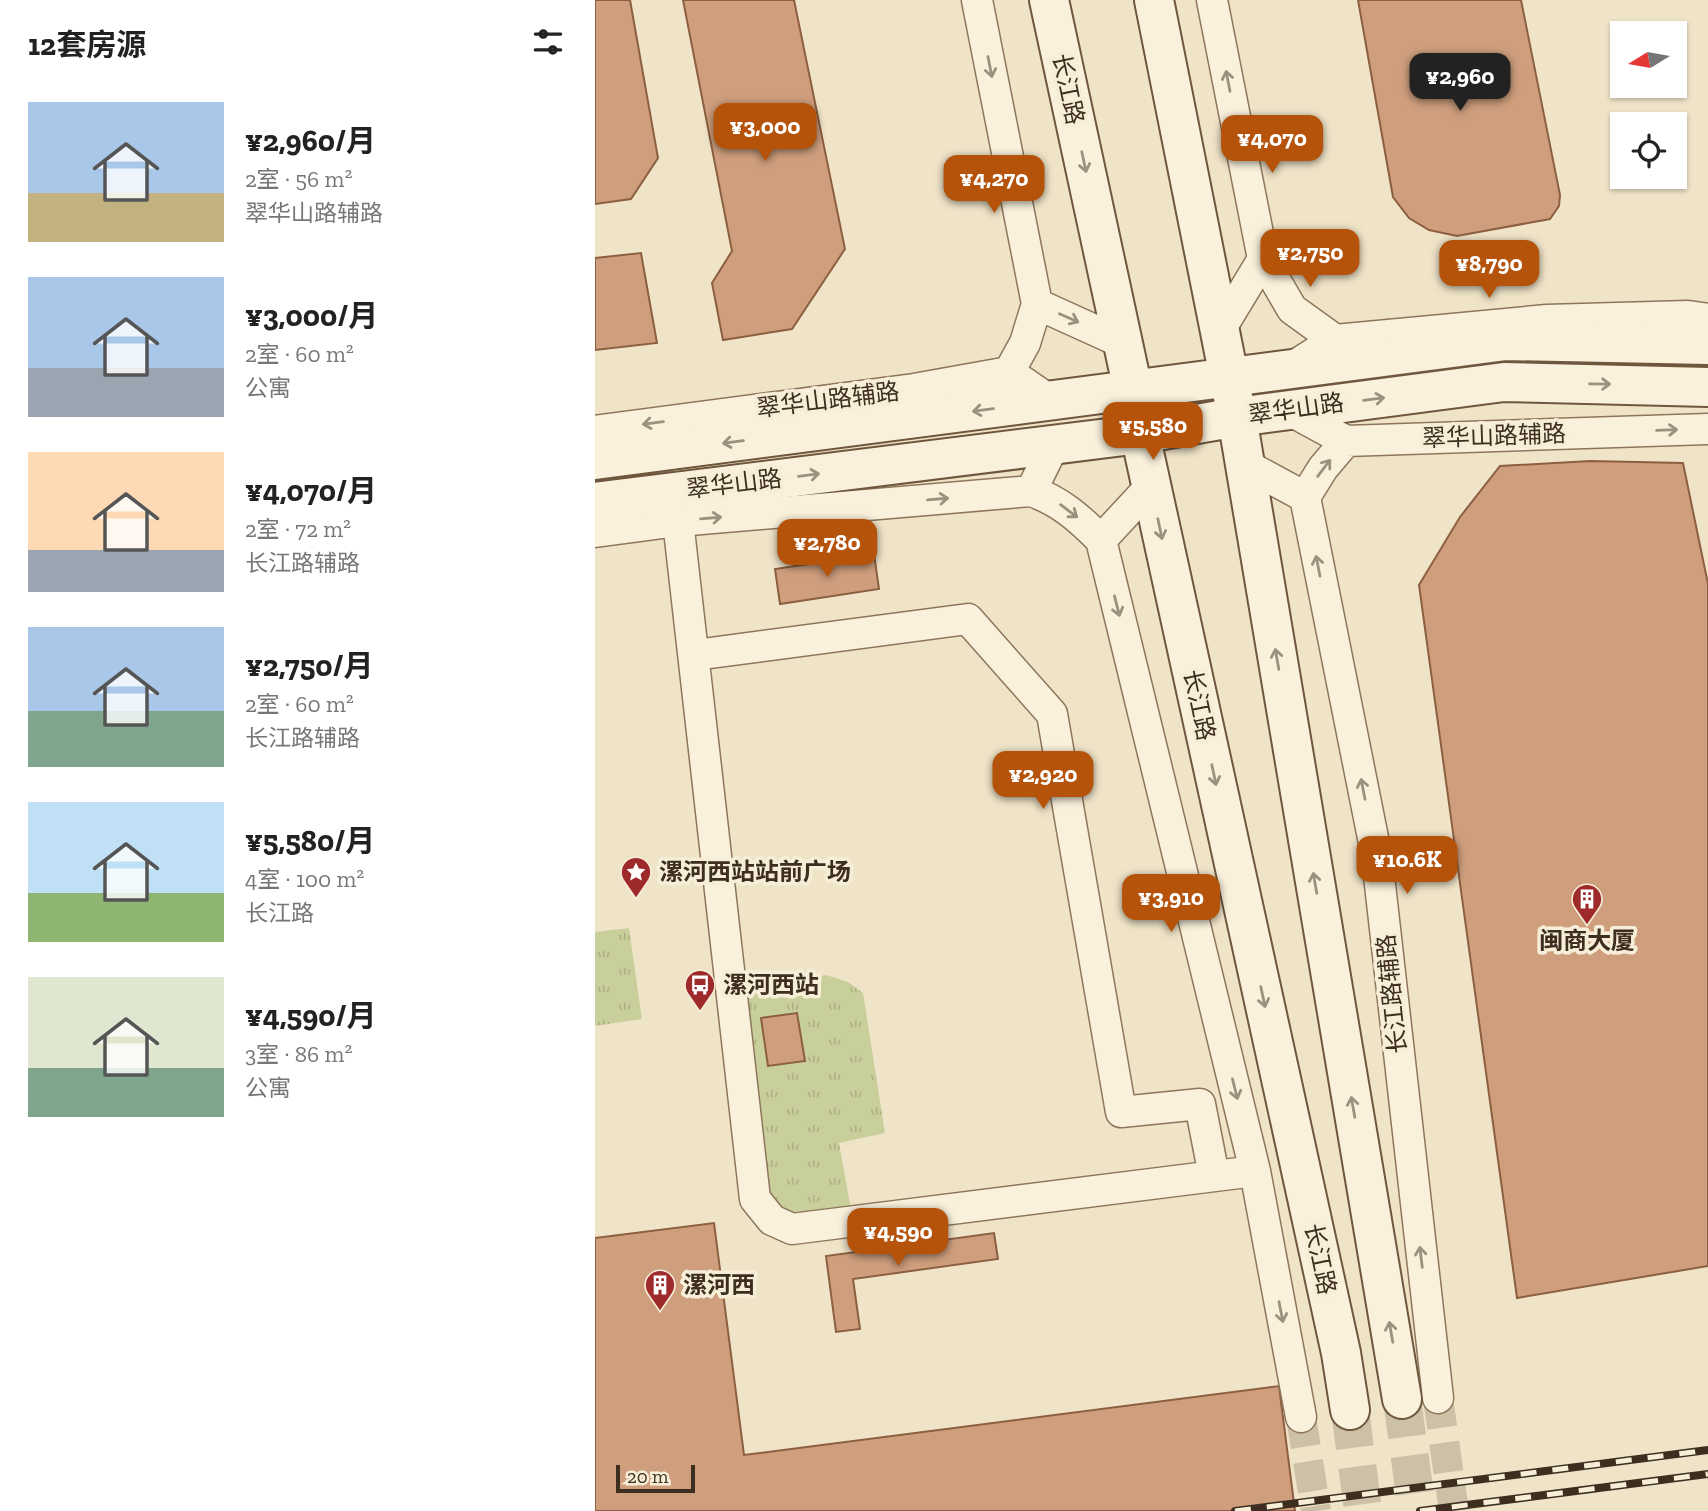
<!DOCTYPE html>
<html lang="zh">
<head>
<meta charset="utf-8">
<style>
	body { margin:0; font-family:"Zilla Slab","Noto Sans SC",serif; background:#f6f6f6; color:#222; height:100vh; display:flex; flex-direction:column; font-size:26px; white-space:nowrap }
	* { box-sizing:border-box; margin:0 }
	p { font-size:23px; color:#767676 }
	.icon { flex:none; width:38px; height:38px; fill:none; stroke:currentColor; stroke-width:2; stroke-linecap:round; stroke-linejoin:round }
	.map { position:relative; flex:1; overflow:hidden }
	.side { display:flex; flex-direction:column; background:#fff; width:595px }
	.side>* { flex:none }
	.needle { width:46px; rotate:259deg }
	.buttons { position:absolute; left:1015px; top:21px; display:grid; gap:14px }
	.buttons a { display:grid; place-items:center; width:77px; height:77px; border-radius:0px; background:#fff; box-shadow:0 2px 5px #0004; font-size:35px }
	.scale { position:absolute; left:21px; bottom:18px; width:79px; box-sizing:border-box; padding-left:7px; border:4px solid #3d2e20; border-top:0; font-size:19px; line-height:24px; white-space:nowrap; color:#3d2e20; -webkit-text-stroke:5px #f7eed8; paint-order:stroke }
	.price { position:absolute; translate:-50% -60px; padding:0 16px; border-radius:14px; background:#b45309; color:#fff; font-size:23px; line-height:46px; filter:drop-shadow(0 2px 4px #0008) }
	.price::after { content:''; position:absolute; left:50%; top:42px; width:21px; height:16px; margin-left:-10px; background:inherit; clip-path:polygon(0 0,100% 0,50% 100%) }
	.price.active { background:#222; color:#fff }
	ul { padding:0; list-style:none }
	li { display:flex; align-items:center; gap:21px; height:175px; padding:0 28px }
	li span { display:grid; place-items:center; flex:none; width:196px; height:140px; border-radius:0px; color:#555 }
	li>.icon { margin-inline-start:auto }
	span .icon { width:84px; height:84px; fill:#fffc; stroke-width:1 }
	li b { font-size:30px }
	h2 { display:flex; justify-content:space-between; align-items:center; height:84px; padding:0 28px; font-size:30px }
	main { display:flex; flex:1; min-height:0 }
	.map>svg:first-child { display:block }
</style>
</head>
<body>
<main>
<section class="side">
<h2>12套房源<svg class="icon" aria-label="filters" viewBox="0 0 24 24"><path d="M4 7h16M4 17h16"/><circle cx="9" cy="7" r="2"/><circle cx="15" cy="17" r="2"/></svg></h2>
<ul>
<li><span style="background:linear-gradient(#a9c7e8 65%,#c2b280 0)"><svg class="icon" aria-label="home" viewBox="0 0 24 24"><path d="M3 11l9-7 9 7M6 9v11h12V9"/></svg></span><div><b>¥2,960/月</b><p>2室 · 56 m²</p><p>翠华山路辅路</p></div></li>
<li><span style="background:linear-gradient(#a9c7e8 65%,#9aa5b1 0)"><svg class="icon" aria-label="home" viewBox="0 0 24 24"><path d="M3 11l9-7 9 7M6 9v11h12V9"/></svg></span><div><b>¥3,000/月</b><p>2室 · 60 m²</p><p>公寓</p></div></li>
<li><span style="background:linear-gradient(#ffd9b3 70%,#9aa5b1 0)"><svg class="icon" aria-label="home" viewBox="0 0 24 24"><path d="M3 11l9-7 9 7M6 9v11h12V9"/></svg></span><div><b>¥4,070/月</b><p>2室 · 72 m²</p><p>长江路辅路</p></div></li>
<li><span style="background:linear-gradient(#a9c7e8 60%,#7fa58c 0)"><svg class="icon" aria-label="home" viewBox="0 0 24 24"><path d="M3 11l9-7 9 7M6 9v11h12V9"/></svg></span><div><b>¥2,750/月</b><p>2室 · 60 m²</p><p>长江路辅路</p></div></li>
<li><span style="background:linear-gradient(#bfe0f5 65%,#8fb573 0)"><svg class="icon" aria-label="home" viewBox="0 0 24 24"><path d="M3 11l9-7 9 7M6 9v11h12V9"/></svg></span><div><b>¥5,580/月</b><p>4室 · 100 m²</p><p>长江路</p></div></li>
<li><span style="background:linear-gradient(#dfe7d0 65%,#7fa58c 0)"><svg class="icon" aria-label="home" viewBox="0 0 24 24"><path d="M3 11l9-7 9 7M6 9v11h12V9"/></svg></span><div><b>¥4,590/月</b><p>3室 · 86 m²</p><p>公寓</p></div></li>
</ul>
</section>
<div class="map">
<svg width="1113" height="1511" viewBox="0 0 1113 1511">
	<defs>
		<pattern id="grass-tufts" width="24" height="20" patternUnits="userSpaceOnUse" patternTransform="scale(1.75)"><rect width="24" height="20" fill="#c9cf9b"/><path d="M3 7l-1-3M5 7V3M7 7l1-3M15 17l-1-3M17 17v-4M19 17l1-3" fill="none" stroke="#aeb285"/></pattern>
	</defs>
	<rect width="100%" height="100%" fill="#f0e4c8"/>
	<!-- grass -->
	<path fill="url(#grass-tufts)" d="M 34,928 L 47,1019 L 0,1026 L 0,932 Z
		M 231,975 L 253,982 L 268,993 L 290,1133 L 244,1143 L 256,1209 L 200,1218 L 171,1200 L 143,988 Z"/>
	<!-- building -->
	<path fill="#cf9f7d" stroke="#8d5f41" stroke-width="2" d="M 0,0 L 35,0 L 63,158 L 36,199 L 0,204 Z
		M 88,0 L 199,0 L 250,249 L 197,329 L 128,340 L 117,283 L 137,251 Z
		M 763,0 L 926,0 L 965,195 L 964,206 L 955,219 L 862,236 L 834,230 L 814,218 L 798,197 Z
		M 46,253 L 62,343 L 0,350 L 0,258 Z
		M 995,461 L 1088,463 L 1113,584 L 1113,1266 L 922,1298 L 824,585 L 865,517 L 905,466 Z
		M 279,554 L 284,589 L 185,604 L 180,569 Z
		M 202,1013 L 210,1061 L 173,1066 L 166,1018 Z
		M 119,1223 L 149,1455 L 684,1386 L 700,1511 L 0,1511 L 0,1238 Z
		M 399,1233 L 403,1259 L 258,1279 L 265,1329 L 241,1332 L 231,1256 Z"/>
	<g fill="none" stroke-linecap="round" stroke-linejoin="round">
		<!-- minor-tunnel -->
		<path stroke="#ccc0a6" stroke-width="30" stroke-dasharray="30 15" stroke-linecap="butt" d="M 843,1398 L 859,1511
			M 706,1417 L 721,1511"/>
		<!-- secondary-tunnel -->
		<path stroke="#ccc0a6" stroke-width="38" stroke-dasharray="38 19" stroke-linecap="butt" d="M 807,1399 L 822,1511
			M 755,1410 L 768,1511"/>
		<!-- minor casing -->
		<g stroke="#8d765c" stroke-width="33">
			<path id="minor" d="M 382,0 L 442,304 L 528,343
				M 617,0 L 668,259 L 625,330
				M 668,259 L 697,309 L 740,340
				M 699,366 L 740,340 L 952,320 L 1093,316 L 1113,319
				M 414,372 L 430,343 L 442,304
				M 694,410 L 751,441 L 1113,429
				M 0,431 L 319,389 L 414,372 L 456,401
				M 649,464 L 710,497 L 782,858 L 843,1398
				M 556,486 L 506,540 L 660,1171 L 706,1417
				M 436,491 C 465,501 484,518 506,540
				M 710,497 L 728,468 L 751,441
				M 83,521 L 160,1199 L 177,1220 L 197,1229 L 660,1171
				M 0,532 L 83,521 L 436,491 L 459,445
				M 100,655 L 373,619 L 457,714 L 526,1112 L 605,1104 L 619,1176"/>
		</g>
		<!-- secondary casing -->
		<g stroke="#6f573f" stroke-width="42">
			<path id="secondary" d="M 454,0 L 538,390 L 545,434 L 746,1353 L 755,1410
				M 559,0 L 642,417 L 807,1399
				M 0,460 L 911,341 L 1113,345
				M 0,502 L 545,434 L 642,417 L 909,382 L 1113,387"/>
		</g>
		<!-- minor -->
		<use href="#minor" stroke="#faf1dc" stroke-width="30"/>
		<!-- secondary -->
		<use href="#secondary" stroke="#faf1dc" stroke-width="38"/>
		<!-- rail casing -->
		<g stroke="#3d2e20" stroke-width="8">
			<path id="rail" d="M 640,1511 L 1113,1450
				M 825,1511 L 1113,1474"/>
		</g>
		<!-- rail -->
		<use href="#rail" stroke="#f7eed8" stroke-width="5" stroke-dasharray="16" stroke-linecap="butt"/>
	</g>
	<!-- one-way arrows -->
	<defs><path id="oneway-shaft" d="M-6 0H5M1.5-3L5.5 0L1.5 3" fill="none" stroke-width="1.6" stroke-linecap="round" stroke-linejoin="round" transform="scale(1.75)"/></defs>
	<g stroke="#9c907e">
		<use href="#oneway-shaft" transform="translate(395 67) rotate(79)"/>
		<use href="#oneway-shaft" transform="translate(633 81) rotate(-101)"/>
		<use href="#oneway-shaft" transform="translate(489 162) rotate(78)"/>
		<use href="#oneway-shaft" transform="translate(474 318) rotate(24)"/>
		<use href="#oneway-shaft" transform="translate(1005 384) rotate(1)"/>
		<use href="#oneway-shaft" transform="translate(779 399) rotate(-7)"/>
		<use href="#oneway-shaft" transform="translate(388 410) rotate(173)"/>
		<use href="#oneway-shaft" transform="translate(58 423) rotate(173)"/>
		<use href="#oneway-shaft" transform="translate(1072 430) rotate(-2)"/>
		<use href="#oneway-shaft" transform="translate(138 442) rotate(173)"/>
		<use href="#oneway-shaft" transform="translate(729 468) rotate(-53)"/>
		<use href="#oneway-shaft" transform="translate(214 475) rotate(-7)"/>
		<use href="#oneway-shaft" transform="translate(343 499) rotate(-5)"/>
		<use href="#oneway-shaft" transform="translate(474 511) rotate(37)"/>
		<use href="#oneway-shaft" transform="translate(116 518) rotate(-5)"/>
		<use href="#oneway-shaft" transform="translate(565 529) rotate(78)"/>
		<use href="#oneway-shaft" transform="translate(723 566) rotate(-101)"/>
		<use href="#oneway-shaft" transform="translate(522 606) rotate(76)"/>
		<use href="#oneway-shaft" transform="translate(682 659) rotate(-100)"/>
		<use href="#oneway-shaft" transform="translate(619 775) rotate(78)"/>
		<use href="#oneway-shaft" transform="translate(768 789) rotate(-101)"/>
		<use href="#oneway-shaft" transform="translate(720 883) rotate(-100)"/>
		<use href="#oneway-shaft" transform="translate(668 997) rotate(78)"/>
		<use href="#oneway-shaft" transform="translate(640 1089) rotate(76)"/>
		<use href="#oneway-shaft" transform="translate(758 1107) rotate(-100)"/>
		<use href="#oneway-shaft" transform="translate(826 1257) rotate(-97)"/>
		<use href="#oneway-shaft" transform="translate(686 1312) rotate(79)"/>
		<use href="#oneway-shaft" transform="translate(796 1332) rotate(-100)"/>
	</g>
	<!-- icons -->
	<defs>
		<g id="sight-pin" transform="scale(1.575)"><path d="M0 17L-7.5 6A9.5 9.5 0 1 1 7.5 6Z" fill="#9e2a2b" stroke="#f7eed8"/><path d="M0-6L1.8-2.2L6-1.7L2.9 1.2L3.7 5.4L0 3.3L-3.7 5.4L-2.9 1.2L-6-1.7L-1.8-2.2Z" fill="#fff"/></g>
		<g id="building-pin" transform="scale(1.575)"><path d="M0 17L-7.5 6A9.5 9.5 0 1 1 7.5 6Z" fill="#9e2a2b" stroke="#f7eed8"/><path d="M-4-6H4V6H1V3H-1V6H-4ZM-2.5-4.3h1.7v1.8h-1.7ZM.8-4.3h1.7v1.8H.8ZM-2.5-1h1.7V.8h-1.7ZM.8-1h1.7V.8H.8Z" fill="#fff"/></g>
		<g id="bus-pin" transform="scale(1.575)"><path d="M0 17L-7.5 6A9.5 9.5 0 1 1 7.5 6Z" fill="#9e2a2b" stroke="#f7eed8"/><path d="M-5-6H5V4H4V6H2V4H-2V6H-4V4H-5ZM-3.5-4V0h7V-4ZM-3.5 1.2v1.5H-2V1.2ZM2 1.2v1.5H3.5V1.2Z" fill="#fff"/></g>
	</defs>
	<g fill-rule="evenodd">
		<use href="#sight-pin" x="41" y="872"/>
		<use href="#building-pin" x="992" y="899"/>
		<use href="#bus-pin" x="105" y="985"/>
		<use href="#building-pin" x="65" y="1285"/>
	</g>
	<g text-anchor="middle" stroke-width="7" stroke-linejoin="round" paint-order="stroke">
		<!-- street labels -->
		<g font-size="24" fill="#3d2e20" stroke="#f7eed8">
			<text transform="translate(473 89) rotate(78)" y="8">长江路</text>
			<text transform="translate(233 400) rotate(-7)" y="8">翠华山路辅路</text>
			<text transform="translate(701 409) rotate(-8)" y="8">翠华山路</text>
			<text transform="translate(899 436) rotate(-2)" y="8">翠华山路辅路</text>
			<text transform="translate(139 484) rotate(-7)" y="8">翠华山路</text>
			<text transform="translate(604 705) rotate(78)" y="8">长江路</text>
			<text transform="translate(797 994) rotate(-96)" y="8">长江路辅路</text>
			<text transform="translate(725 1259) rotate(78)" y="8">长江路</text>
		</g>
		<!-- poi labels -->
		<g font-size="24" font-weight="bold" fill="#3d2e20" stroke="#f7eed8" text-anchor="start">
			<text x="64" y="880">漯河西站站前广场</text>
			<text x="992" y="949" text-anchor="middle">闽商大厦</text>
			<text x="128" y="993">漯河西站</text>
			<text x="88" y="1293">漯河西</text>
		</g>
	</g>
</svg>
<div class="buttons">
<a><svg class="needle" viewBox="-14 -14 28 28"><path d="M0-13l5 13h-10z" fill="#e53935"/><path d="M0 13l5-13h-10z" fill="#767676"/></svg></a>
<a><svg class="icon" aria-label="locate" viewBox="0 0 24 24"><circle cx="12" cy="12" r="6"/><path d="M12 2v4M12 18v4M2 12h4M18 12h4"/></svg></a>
</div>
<div class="scale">20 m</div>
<b class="price active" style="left:865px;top:113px">¥2,960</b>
<b class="price" style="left:170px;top:163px">¥3,000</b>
<b class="price" style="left:677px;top:175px">¥4,070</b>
<b class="price" style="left:399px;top:215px">¥4,270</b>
<b class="price" style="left:715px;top:289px">¥2,750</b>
<b class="price" style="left:894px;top:300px">¥8,790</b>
<b class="price" style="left:558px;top:462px">¥5,580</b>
<b class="price" style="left:232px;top:579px">¥2,780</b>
<b class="price" style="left:448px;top:811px">¥2,920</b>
<b class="price" style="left:812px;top:896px">¥10.6K</b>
<b class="price" style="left:576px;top:934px">¥3,910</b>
<b class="price" style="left:303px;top:1268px">¥4,590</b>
</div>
</main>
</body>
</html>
